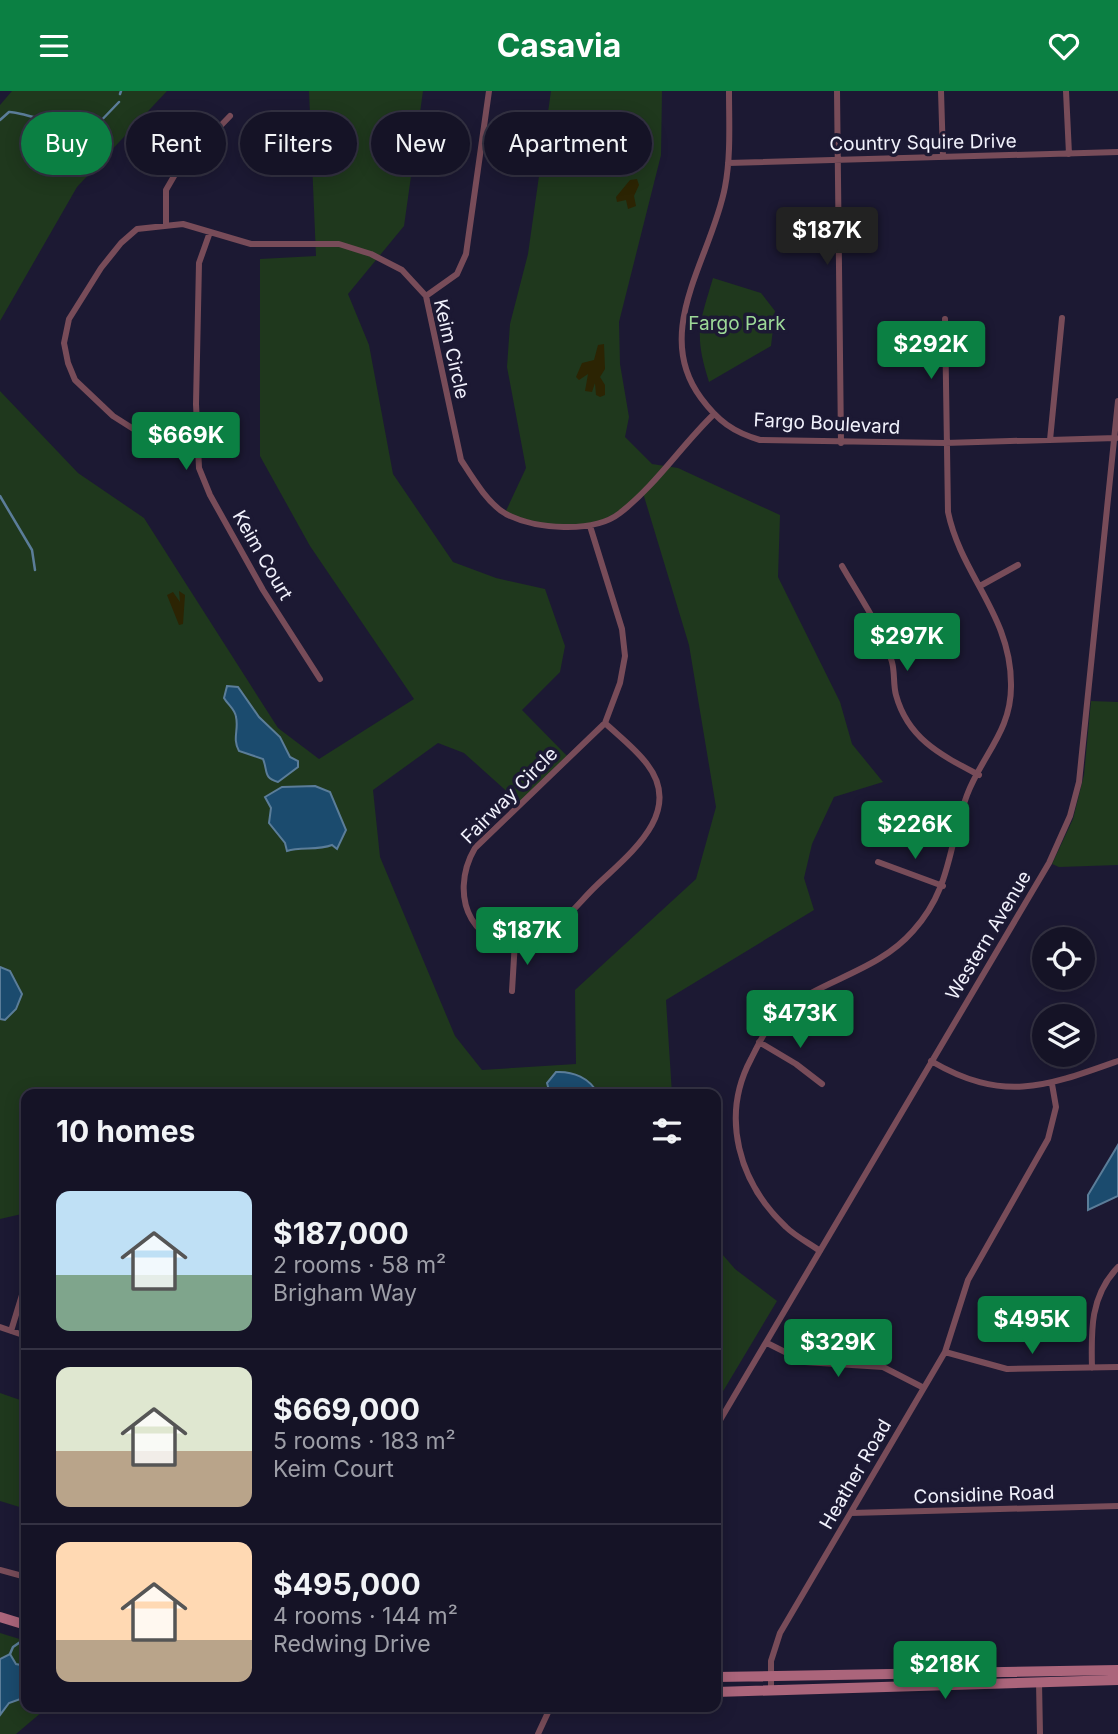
<!DOCTYPE html>
<html lang="en">
<head>
<meta charset="utf-8">
<style>
	body { margin:0; font-family:Inter,sans-serif; background:#1e1c2e; color:#f1f3f6; height:100vh; display:flex; flex-direction:column; font-size:26px; white-space:nowrap }
	* { box-sizing:border-box; margin:0 }
	p { font-size:23px; color:#9d9ea7 }
	.icon { flex:none; width:38px; height:38px; fill:none; stroke:currentColor; stroke-width:2; stroke-linecap:round; stroke-linejoin:round }
	.map { position:relative; flex:1; overflow:hidden }
	.side { position:absolute; left:21px; top:998px; width:700px; height:623px; display:flex; flex-direction:column; background:#151326; border-radius:14px; box-shadow:0 4px 18px #0003,0 0 0 2px #343243 }
	.side>* { flex:none }
	.top-card { position:absolute; left:21px; top:21px; width:700px; height:63px; display:flex; gap:14px }
	.controls { position:absolute; left:1032px; top:836px; display:grid; gap:14px }
	.controls a { display:grid; place-items:center; width:63px; height:63px; border-radius:50%; background:#151326; box-shadow:0 4px 18px #0003,0 0 0 2px #343243; font-size:35px }
	.price { position:absolute; translate:-50% -60px; padding:0 16px; border-radius:7px; background:#0b8043; color:#fff; font-size:23px; line-height:46px; filter:drop-shadow(0 2px 4px #0008) }
	.price::after { content:''; position:absolute; left:50%; top:42px; width:21px; height:16px; margin-left:-10px; background:inherit; clip-path:polygon(0 0,100% 0,50% 100%) }
	.price.current { background:#222; color:#fff }
	ul { padding:0; list-style:none }
	li { display:flex; align-items:center; gap:21px; height:175px; padding:0 35px }
	li+li { border-top:2px solid #343243 }
	li span { display:grid; place-items:center; flex:none; width:196px; height:140px; border-radius:14px; color:#555 }
	li>.icon { margin-inline-start:auto }
	span .icon { width:84px; height:84px; fill:#fffc; stroke-width:1 }
	li b { font-size:30px }
	h2 { display:flex; justify-content:space-between; align-items:center; height:84px; padding:0 35px; font-size:30px }
	.pill { padding:0 24px; border-radius:32px; background:#151326; box-shadow:0 4px 18px #0003,0 0 0 2px #343243; font-size:24px; line-height:63px }
	.pill.current { background:#0b8043; color:#fff }
	header { display:flex; justify-content:space-between; align-items:center; height:91px; padding:0 35px; background:#0b8043; color:#fff; font-size:32px; font-weight:700 }
	.map>svg:first-child { display:block }
</style>
</head>
<body>
<header><svg class="icon" aria-label="menu" viewBox="0 0 24 24"><path d="M4 6h16M4 12h16M4 18h16"/></svg>Casavia<svg class="icon" aria-label="heart" viewBox="0 0 24 24"><path d="M12 20l-8-8c-3-5 5-10 8-4 3-6 11-1 8 4z"/></svg></header>
<div class="map">
<svg width="1118" height="1643" viewBox="0 0 1118 1643">
	<rect width="100%" height="100%" fill="#1c1933"/>
	<!-- green -->
	<path fill="#1f381d" d="M 12,0 L 167,0 L 77,96 L 0,230 L 0,14 Z
		M 309,0 L 423,0 L 404,135 L 348,203 L 369,254 L 393,383 L 453,471 L 496,487 L 545,498 L 565,555 L 560,581 L 522,619 L 569,667 L 521,713 L 464,662 L 438,652 L 373,699 L 380,766 L 455,945 L 482,979 L 576,973 L 575,899 L 696,788 L 716,716 L 689,554 L 643,402 C 591,446 566,440 505,422 L 526,377 L 507,276 L 510,233 L 528,163 L 551,0 L 662,0 L 661,64 L 619,231 L 620,273 L 629,326 L 625,346 L 652,373 L 678,377 L 780,424 L 778,486 L 840,611 L 852,653 L 883,691 L 834,706 L 812,753 L 804,787 L 814,819 L 666,909 L 672,1003 L 26,1003 L 26,1122 L 0,1128 L 0,300 L 78,382 L 144,427 L 278,637 L 319,668 L 414,608 L 310,455 L 260,365 L 260,168 L 316,165 Z
		M 713,187 L 761,202 L 775,220 L 771,255 L 709,291 C 694,243 699,234 713,187 Z
		M 1091,610 L 1118,611 L 1118,774 L 1059,776 L 1052,773 L 1073,728 L 1084,684 Z
		M 716,1156 L 735,1178 L 777,1210 L 716,1312 Z
		M 0,1302 L 26,1311 L 26,1418 L 0,1410 Z
		M 0,1542 L 26,1550 L 26,1615 L 49,1615 L 16,1643 L 0,1643 Z"/>
	<!-- sand -->
	<path fill="#2c2403" d="M 637,88 L 639,94 L 634,105 L 636,115 L 628,118 L 626,109 L 617,111 L 616,106 L 630,89 Z
		M 604,253 L 605,278 L 600,286 L 605,294 L 605,304 L 600,306 L 596,304 L 595,292 L 592,301 L 585,300 L 588,283 L 579,289 L 576,286 L 582,272 L 594,269 L 598,254 Z
		M 179,500 L 185,504 L 183,533 L 179,534 L 167,504 L 173,501 L 180,511 Z"/>
	<!-- water -->
	<path fill="#1b4b6e" stroke="#5b7d99" stroke-width="2" d="M 227,595 L 238,596 L 259,626 L 280,646 L 290,666 L 298,670 L 298,676 L 278,691 C 263,687 268,680 263,668 L 239,660 C 232,648 239,638 236,626 C 235,618 228,614 224,607 Z
		M 315,695 L 330,701 L 346,739 L 337,758 L 332,754 C 317,760 300,755 287,760 L 285,752 L 269,732 L 271,717 L 265,706 L 282,696 Z
		M 0,876 L 10,880 L 22,903 L 16,918 L 5,929 L 0,928 Z
		M 556,981 C 573,980 590,987 598,1003 L 550,1003 L 547,992 Z
		M 1118,1054 L 1118,1105 L 1088,1119 L 1088,1104 Z
		M 10,1563 L 16,1573 L 26,1575 L 26,1606 L 9,1612 L 0,1624 L 0,1568 Z"/>
	<g fill="none" stroke-linecap="round" stroke-linejoin="round">
		<!-- stream -->
		<path stroke="#5b7d99" stroke-width="2.5" d="M 120,3 L 121,0
			M 0,29 L 9,21 C 15,20 63,34 66,37 C 69,39 71,42 75,44 L 94,37 L 119,11
			M 0,405 L 32,459 L 35,479
			M 10,1563 L 13,1556 L 26,1547"/>
		<!-- minor -->
		<path stroke="#784c59" stroke-width="6" d="M 729,0 C 729,31 731,65 725,96 C 712,166 651,240 701,307 C 718,330 733,341 760,349 L 945,352 L 1116,347
			M 837,0 L 841,352
			M 941,0 L 943,66
			M 1066,0 L 1069,63
			M 728,72 L 1118,61
			M 166,133 L 166,99 L 177,80 L 230,25
			M 210,141 L 199,172 L 196,313 L 199,377 L 210,404 L 263,499 L 320,588
			M 426,205 L 457,183 L 466,163 L 489,0
			M 1050,349 L 1062,227
			M 197,353 L 170,353 L 143,344 L 113,325 L 75,289 L 68,272 L 64,252 L 69,228 L 101,177 L 121,152 L 137,138 L 183,133 L 251,153 L 339,153 L 371,163 L 402,179 L 426,205 L 461,369 C 472,386 488,413 506,423 C 535,438 593,443 620,422 C 656,394 681,355 713,324
			M 590,435 L 622,538 L 625,565 L 620,592 L 605,632 L 475,757 C 446,806 475,868 536,847 C 559,839 579,811 596,795 C 628,764 685,722 647,673 C 636,658 619,645 605,632
			M 842,475 C 859,505 882,537 892,571 C 895,582 893,593 896,604 C 908,648 941,664 979,684
			M 980,495 L 1018,474
			M 878,771 L 943,795
			M 512,900 L 515,850
			M 759,951 L 796,973 L 822,993
			M 931,970 C 1003,1012 1045,996 1118,970
			M 820,1160 C 809,1152 795,1145 786,1136 C 739,1092 720,1026 751,968 C 759,952 769,931 783,920 C 824,888 878,880 913,840 C 952,797 948,754 967,704 C 982,664 1012,640 1011,593 C 1011,524 961,484 948,421 L 945,228
			M 0,1236 L 26,1245
			M 11,1240 L 26,1191
			M 767,1252 L 805,1271 L 883,1276 L 924,1297
			M 945,1261 L 1007,1278 L 1118,1276
			M 1092,1277 C 1091,1239 1090,1205 1118,1176
			M 716,1336 L 1049,772 L 1070,725 L 1079,691 L 1118,310
			M 851,1422 L 1118,1415
			M 0,1479 L 26,1486
			M 1039,1591 L 1040,1643
			M 771,1599 L 771,1570 L 780,1542 L 945,1261 L 968,1189 L 1048,1048 L 1056,1016 L 1052,993
			M 538,1643 L 551,1615"/>
		<!-- secondary -->
		<path stroke="#ab657b" stroke-width="10" d="M 0,1526 L 26,1534
			M 716,1586 L 1118,1579
			M 716,1601 L 1118,1589"/>
	</g>
	<g text-anchor="middle" stroke-width="7" stroke-linejoin="round" paint-order="stroke">
		<!-- street labels -->
		<g font-size="19" fill="#f1f1fc" stroke="#1c1933">
			<text transform="translate(923 51) rotate(-1)" y="7">Country Squire Drive</text>
			<text transform="translate(452 258) rotate(77)" y="7">Keim Circle</text>
			<text transform="translate(827 332) rotate(3)" y="7">Fargo Boulevard</text>
			<text transform="translate(263 464) rotate(60)" y="7">Keim Court</text>
			<text transform="translate(509 704) rotate(-45)" y="7">Fairway Circle</text>
			<text transform="translate(988 844) rotate(-59)" y="7">Western Avenue</text>
			<text transform="translate(855 1383) rotate(-60)" y="7">Heather Road</text>
			<text transform="translate(984 1403) rotate(-2)" y="7">Considine Road</text>
		</g>
		<!-- park labels -->
		<g font-size="19" fill="#9dd998" stroke="#1c1933">
			<text x="737" y="239">Fargo Park</text>
		</g>
	</g>
</svg>
<div class="controls">
<a><svg class="icon" aria-label="locate" viewBox="0 0 24 24"><circle cx="12" cy="12" r="6"/><path d="M12 2v4M12 18v4M2 12h4M18 12h4"/></svg></a>
<a><svg class="icon" aria-label="layers" viewBox="0 0 24 24"><path d="M12 4l9 5-9 5-9-5zM3 14l9 5 9-5"/></svg></a>
</div>
<b class="price current" style="left:827px;top:176px">$187K</b>
<b class="price" style="left:931px;top:290px">$292K</b>
<b class="price" style="left:186px;top:381px">$669K</b>
<b class="price" style="left:907px;top:582px">$297K</b>
<b class="price" style="left:915px;top:770px">$226K</b>
<b class="price" style="left:527px;top:876px">$187K</b>
<b class="price" style="left:800px;top:959px">$473K</b>
<b class="price" style="left:1032px;top:1265px">$495K</b>
<b class="price" style="left:838px;top:1288px">$329K</b>
<b class="price" style="left:945px;top:1610px">$218K</b>
<div class="top-card">
<a class="pill current">Buy</a>
<a class="pill">Rent</a>
<a class="pill">Filters</a>
<a class="pill">New</a>
<a class="pill">Apartment</a>
</div>
<section class="side">
<h2>10 homes<svg class="icon" aria-label="filters" viewBox="0 0 24 24"><path d="M4 7h16M4 17h16"/><circle cx="9" cy="7" r="2"/><circle cx="15" cy="17" r="2"/></svg></h2>
<ul>
<li><span style="background:linear-gradient(#bfe0f5 60%,#7fa58c 0)"><svg class="icon" aria-label="home" viewBox="0 0 24 24"><path d="M3 11l9-7 9 7M6 9v11h12V9"/></svg></span><div><b>$187,000</b><p>2 rooms · 58 m²</p><p>Brigham Way</p></div></li>
<li><span style="background:linear-gradient(#dfe7d0 60%,#b9a48a 0)"><svg class="icon" aria-label="home" viewBox="0 0 24 24"><path d="M3 11l9-7 9 7M6 9v11h12V9"/></svg></span><div><b>$669,000</b><p>5 rooms · 183 m²</p><p>Keim Court</p></div></li>
<li><span style="background:linear-gradient(#ffd9b3 70%,#b9a48a 0)"><svg class="icon" aria-label="home" viewBox="0 0 24 24"><path d="M3 11l9-7 9 7M6 9v11h12V9"/></svg></span><div><b>$495,000</b><p>4 rooms · 144 m²</p><p>Redwing Drive</p></div></li>
</ul>
</section>
</div>
</body>
</html>
